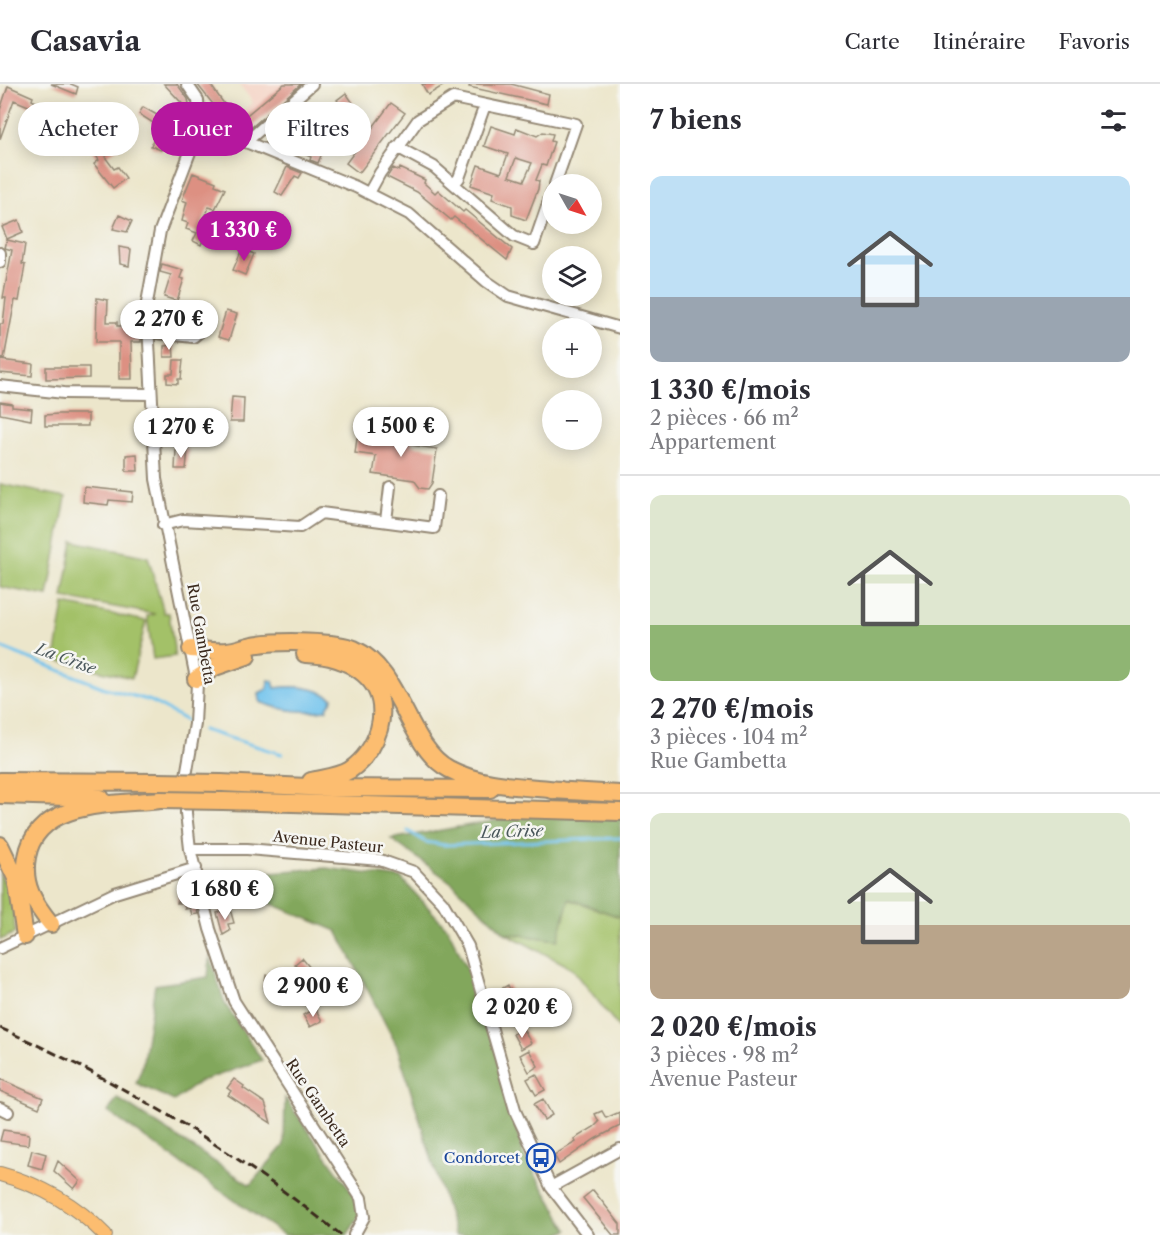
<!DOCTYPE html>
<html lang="fr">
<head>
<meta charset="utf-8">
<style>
	body { margin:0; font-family:"Libre Caslon Text",serif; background:#f2f2f3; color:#2b2b33; height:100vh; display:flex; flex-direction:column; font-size:22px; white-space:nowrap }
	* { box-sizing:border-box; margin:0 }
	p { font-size:20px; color:#7c7c81 }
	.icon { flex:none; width:33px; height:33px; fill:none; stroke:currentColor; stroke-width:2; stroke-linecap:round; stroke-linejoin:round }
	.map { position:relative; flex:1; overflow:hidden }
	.sheet { display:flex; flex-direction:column; background:#fff; width:540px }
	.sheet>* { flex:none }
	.top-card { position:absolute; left:18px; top:18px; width:512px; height:54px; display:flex; gap:12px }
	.needle { width:39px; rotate:129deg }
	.controls { position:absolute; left:542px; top:90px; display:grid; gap:12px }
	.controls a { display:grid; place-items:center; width:60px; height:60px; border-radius:50%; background:#fff; box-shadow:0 3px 15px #0003; font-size:30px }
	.price { position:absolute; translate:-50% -51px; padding:0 14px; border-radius:21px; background:#fff; color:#222; font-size:20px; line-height:39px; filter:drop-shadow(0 2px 3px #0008) }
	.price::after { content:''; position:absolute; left:50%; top:36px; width:18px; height:14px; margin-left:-9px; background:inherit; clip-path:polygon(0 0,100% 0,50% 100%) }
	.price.on { background:#b5179e; color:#fff }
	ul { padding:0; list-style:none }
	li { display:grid; align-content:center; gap:12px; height:318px; padding:0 30px }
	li+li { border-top:2px solid #e1e1e2 }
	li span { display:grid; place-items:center; height:186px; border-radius:12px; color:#555 }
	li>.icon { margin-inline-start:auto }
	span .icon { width:108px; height:108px; fill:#fffc; stroke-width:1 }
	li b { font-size:26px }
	h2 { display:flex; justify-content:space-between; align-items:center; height:72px; padding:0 30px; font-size:26px }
	.chip { padding:0 21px; border-radius:27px; background:#fff; box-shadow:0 3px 15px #0003; font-size:21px; line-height:54px }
	.chip.on { background:#b5179e; color:#fff }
	header { display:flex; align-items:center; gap:36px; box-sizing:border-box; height:84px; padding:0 30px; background:#fff; border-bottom:2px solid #e1e1e2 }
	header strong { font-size:28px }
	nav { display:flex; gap:33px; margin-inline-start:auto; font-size:21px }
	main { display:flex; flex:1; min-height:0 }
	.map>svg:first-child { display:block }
</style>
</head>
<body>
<header>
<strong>Casavia</strong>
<nav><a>Carte</a><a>Itinéraire</a><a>Favoris</a></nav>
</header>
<main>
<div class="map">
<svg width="620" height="1151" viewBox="0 0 620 1151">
	<rect width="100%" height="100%" fill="#f6f6f2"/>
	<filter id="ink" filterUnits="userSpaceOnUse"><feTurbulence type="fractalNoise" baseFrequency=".0167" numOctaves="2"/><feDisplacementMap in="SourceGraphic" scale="12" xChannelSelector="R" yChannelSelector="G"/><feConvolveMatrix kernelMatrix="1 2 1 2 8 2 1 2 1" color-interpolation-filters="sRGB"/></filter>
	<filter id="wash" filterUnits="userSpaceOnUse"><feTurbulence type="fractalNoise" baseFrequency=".008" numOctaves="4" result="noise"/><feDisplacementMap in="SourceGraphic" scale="24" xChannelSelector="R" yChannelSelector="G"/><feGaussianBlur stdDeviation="1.35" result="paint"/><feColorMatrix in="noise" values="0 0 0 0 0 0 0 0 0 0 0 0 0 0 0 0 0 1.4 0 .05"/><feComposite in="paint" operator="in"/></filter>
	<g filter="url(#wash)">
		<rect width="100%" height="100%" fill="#ece6cb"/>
		<!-- built -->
		<path fill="#f5d2c3" d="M 239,0 L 304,0 L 244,51 L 229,39 L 253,18 Z"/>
		<!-- green -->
		<path fill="#a3c168" stroke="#6f7643" stroke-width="1.5" d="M 0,400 L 66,413 L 48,512 L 0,503 Z
			M 73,457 L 148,473 L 164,529 L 169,529 L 175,572 L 153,575 L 147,532 L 155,530 L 63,514 Z
			M 64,520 L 146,537 L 132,594 L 55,576 Z
			M 0,789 L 13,815 L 15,849 L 0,856 Z
			M 568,815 L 620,833 L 620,945 L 572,884 L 505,849 L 558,856 Z"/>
		<!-- forest -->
		<path fill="#82a75c" stroke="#5e683d" stroke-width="1.5" d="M 566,724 L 620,732 L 620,833 L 569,815 L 558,856 L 505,849 L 452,799 L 391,755 Z
			M 326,784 L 401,794 L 448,845 L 484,920 L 523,1070 L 568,1146 L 557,1151 L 455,1151 L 397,962 L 337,847 L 255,813 L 244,790 Z
			M 210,872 L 225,920 L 262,976 L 199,998 L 174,1017 L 136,999 L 142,983 L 155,901 L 208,893 Z
			M 117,1014 L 250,1101 L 284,1061 L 285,1014 L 352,1108 L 361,1130 L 347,1151 L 284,1151 L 108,1028 Z"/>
		<!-- water -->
		<path fill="#71c3ed" stroke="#567686" stroke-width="1.5" d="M 269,596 L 273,597 L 275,604 C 297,601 314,603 333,614 L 326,626 C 302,629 283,627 260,618 L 259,609 L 267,605 Z"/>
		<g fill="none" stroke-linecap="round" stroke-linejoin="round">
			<!-- stream -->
			<path stroke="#71c3ed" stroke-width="3" d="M 0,563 L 105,604 L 151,617 L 189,638
				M 203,646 L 282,670
				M 408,747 L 426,758 L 444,761 L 620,754"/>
		</g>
		<g id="blocks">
			<!-- building -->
			<path fill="#dd9082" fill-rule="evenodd" d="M 51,0 L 71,0 L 78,3 L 76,10 Z
				M 164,0 L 177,0 L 188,15 L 191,29 Z
				M 197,0 L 210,0 L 227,24 L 236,32 L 230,37 L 220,29 Z
				M 284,0 L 301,0 L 246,48 L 244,47 L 237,39 Z
				M 422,0 L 446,0 L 428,11 Z
				M 470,0 L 511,0 L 549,10 L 547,20 L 469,3 Z
				M 8,2 L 33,13 L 32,16 L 46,23 L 43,28 L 14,16 L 0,55 L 0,26 Z
				M 346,9 L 353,19 L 344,26 L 337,16 Z
				M 391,19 L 405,29 L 359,89 L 346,79 Z
				M 143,23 L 169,38 L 161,49 L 166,51 L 161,66 L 151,62 L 158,42 L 139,30 Z
				M 308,24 L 314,32 L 305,53 L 313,56 L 310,64 L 322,69 L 318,79 L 310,76 L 311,73 L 279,59 L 283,49 L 287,50 L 292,38 Z
				M 491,42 L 515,50 L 517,44 L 537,52 L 543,48 L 553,50 L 551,57 L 554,58 L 546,82 L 542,81 L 536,96 L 539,97 L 538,105 L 526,136 L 512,131 L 512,122 L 492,115 L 494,109 L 471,101 L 478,81 L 501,89 L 508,70 L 484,62 ZM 516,74 L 532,79 L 524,97 L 509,92 Z
				M 103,49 L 107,50 L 118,63 L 105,73 L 114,85 L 118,83 L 126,94 L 113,104 L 94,80 L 99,76 L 89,61 Z
				M 287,83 L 302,89 L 299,94 L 295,92 L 282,112 L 275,108 Z
				M 393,84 L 399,87 L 400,84 L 425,96 L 424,99 L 435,109 L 438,106 L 463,128 L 465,126 L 512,165 L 507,176 L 454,133 L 451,136 L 417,108 L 387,93 Z
				M 193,89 L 216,98 L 215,101 L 225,105 L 215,125 L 209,123 L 201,144 L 207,146 L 201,161 L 193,157 L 197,149 L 186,145 L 188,139 L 182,137 L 187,118 L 182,116 Z
				M 119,131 L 132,137 L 127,148 L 113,145 Z
				M 19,136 L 23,148 L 7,155 L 2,143 Z
				M 7,156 L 25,160 L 22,180 L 25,181 L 19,217 L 15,216 L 4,275 L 0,274 L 0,240 L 3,240 L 6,214 L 3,214 L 12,166 L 5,164 Z
				M 119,163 L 131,165 L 129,182 L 120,180 Z
				M 242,165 L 254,170 L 245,191 L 233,186 Z
				M 162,180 L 183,186 L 180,194 L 184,195 L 177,217 L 164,213 L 171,191 L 160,188 Z
				M 97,214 L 108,216 L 107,238 L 117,238 L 117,242 L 141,242 L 141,258 L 131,258 L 132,295 L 119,295 L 119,258 L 96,258 Z
				M 226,227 L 237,230 L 229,256 L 218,253 Z
				M 171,229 L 172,241 L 161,242 L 160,230 Z
				M 173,261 L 174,273 L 164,273 L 164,262 Z
				M 0,276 L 33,280 L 32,292 L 0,289 Z
				M 174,276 L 183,276 L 181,295 L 178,295 L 178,300 L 167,299 L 167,290 L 173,290 Z
				M 46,283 L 89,283 L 89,294 L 46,295 Z
				M 232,313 L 244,314 L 243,338 L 230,338 Z
				M 0,318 L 12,320 L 12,323 L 32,325 L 31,336 L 0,330 Z
				M 58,330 L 88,330 L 88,342 L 45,342 L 45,331 Z
				M 397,343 L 414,346 L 412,361 L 437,365 L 432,399 L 428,405 L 420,404 L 414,396 L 373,390 L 376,372 L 355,369 L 357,354 L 395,359 Z
				M 176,365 L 188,365 L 186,385 L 175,385 Z
				M 137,370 L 138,387 L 126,387 L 126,371 Z
				M 84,403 L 133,408 L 132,418 L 109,416 L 108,421 L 83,418 Z
				M 192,804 L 198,830 L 192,831 L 190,824 L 185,825 L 184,819 L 177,819 L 180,806 Z
				M 230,825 L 234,839 L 228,840 L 230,847 L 223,851 L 217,829 Z
				M 302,874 L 311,885 L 303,891 L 295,880 Z
				M 266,891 L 285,894 L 283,906 L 264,904 Z
				M 508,901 L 524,934 L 515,940 L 499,906 Z
				M 315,924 L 322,937 L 310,943 L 303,931 Z
				M 523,945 L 531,959 L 521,965 L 513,950 Z
				M 529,966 L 538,982 L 529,988 L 520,971 Z
				M 536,990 L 545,1006 L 536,1011 L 527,995 Z
				M 0,995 L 43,1014 L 39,1024 L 0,1007 Z
				M 234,995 L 244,1002 L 243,1004 L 265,1019 L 271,1039 L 228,1011 L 231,1007 L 227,1004 Z
				M 543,1015 L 552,1031 L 544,1036 L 534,1020 Z
				M 602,1027 L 606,1034 L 620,1028 L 620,1042 L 595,1055 L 559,1080 L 554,1071 L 576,1058 L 574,1055 L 594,1043 L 599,1038 L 595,1030 Z
				M 3,1046 L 29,1050 L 28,1061 L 0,1057 Z
				M 32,1066 L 46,1070 L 42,1085 L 28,1081 Z
				M 58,1077 L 80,1097 L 74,1105 L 54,1087 Z
				M 593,1106 L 620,1140 L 620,1151 L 613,1151 L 583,1114 Z"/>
		</g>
	</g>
	<g filter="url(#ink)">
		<use href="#blocks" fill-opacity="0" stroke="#948874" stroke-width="1.5"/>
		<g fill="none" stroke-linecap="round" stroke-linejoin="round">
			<!-- minor casing -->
			<g stroke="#948874" stroke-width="14">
				<path id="minor" d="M 187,0 L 198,16 L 200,42 L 160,147 L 147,219 L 156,395 L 197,599 L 195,640 L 186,692 L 186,729 L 190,765 L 210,845 L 234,917 L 361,1114 L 364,1133 L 354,1151
					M 200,27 L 215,35 L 246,58 L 356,103 L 409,130 L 486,197 L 508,212 L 620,244
					M 246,58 L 312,0
					M 397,63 L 434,83 L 514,152 L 534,160 L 552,108
					M 454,100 L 459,94 L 485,21
					M 369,109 L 380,89 L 418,36 L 453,14 L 576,40 L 555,100
					M 0,169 L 0,178
					M 148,248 L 193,253 L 199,248
					M 0,302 L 64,309 L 151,310
					M 386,437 L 390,403
					M 163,441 L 183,436 L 300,443 L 321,429 L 434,444 L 438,412
					M 190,765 L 247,765 L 380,776 L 414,788 L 443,819 L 468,862 L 516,1029 L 551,1103 L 588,1151
					M 0,864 L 115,809 L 196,784
					M 0,1024 L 8,1028
					M 551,1103 L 620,1065"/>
			</g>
			<!-- major casing -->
			<g stroke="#948874" stroke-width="16">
				<path id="major" d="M 0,1090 C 41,1101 75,1120 105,1151"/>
			</g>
			<!-- highway casing -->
			<g stroke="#948874" stroke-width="20">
				<path id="highway" d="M 191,565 C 203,566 216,568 227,567 C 238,566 248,561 259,560 C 279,557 336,557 354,565 C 401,586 408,664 449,685 C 483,703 523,702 561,706
					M 305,570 C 349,571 392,596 379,645 C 374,662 364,676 350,686 C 339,693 323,694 311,697
					M 196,595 L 215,583 L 247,572
					M 0,697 L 158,698
					M 221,699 L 330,704 L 490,705
					M 552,706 L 620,710
					M 0,711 L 101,714
					M 223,717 L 620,728
					M 0,761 L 16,794 L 25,852
					M 51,840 C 34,819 22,801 27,773 C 37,715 115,721 160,716"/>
			</g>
			<!-- minor -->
			<use href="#minor" stroke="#fff" stroke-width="10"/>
			<!-- major -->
			<use href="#major" stroke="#fcbd6f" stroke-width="14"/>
			<!-- highway -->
			<use href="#highway" stroke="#fcbd6f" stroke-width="16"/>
			<!-- rail -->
			<path stroke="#3b2a1e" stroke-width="3" stroke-dasharray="9 4.5" stroke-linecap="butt" d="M 0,944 C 122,998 237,1068 341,1151"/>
			<!-- highway-bridge casing -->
			<g stroke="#948874" stroke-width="20" stroke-linecap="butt">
				<path id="highway-bridge" d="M 158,698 L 221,699
					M 160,716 L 223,717"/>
			</g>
			<!-- highway-bridge -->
			<use href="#highway-bridge" stroke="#fcbd6f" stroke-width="16"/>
		</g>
	</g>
	<!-- icons -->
	<defs>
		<g id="bus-ring" transform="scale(1.5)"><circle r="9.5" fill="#f6f6f2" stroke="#1a4fb4" stroke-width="1.5"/><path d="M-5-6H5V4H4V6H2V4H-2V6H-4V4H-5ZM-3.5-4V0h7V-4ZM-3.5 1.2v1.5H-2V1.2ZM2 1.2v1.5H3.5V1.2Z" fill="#1a4fb4"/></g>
	</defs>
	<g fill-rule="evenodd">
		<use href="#bus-ring" x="541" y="1074"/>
	</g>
	<g text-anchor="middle" stroke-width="5" stroke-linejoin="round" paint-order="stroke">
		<!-- street labels -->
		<g font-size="15" fill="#3b2a1e" stroke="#f6f6f2">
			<text transform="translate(201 550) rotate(80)" y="5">Rue Gambetta</text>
			<text transform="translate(328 758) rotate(6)" y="5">Avenue Pasteur</text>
			<text transform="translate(318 1019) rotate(56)" y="5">Rue Gambetta</text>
		</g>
		<!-- transit labels -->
		<g font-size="15" fill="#164399" stroke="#f6f6f2" text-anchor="end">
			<text x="520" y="1079">Condorcet</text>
		</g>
		<!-- water labels -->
		<g font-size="16" font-style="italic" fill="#4b585c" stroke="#f6f6f2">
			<text transform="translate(66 574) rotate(20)" y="6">La Crise</text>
			<text transform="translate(512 747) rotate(-2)" y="6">La Crise</text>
		</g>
	</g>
</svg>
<div class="controls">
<a><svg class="needle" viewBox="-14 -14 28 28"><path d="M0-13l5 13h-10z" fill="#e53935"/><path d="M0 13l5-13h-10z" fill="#7c7c81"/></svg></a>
<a><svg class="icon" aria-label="layers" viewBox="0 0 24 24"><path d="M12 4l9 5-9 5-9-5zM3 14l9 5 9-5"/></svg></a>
<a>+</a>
<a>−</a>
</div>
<b class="price on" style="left:244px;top:178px">1 330 €</b>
<b class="price" style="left:169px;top:267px">2 270 €</b>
<b class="price" style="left:401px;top:374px">1 500 €</b>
<b class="price" style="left:181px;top:375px">1 270 €</b>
<b class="price" style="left:225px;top:837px">1 680 €</b>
<b class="price" style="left:313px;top:934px">2 900 €</b>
<b class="price" style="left:522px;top:955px">2 020 €</b>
<div class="top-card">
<a class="chip">Acheter</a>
<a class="chip on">Louer</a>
<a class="chip">Filtres</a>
</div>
</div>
<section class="sheet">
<h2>7 biens<svg class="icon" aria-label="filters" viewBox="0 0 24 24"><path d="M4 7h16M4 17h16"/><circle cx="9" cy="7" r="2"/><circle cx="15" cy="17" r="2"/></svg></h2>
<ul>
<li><span style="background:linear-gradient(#bfe0f5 65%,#9aa5b1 0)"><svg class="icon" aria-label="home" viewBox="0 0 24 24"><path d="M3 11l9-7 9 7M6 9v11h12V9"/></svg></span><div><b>1 330 €/mois</b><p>2 pièces · 66 m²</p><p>Appartement</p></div></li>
<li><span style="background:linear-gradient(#dfe7d0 70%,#8fb573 0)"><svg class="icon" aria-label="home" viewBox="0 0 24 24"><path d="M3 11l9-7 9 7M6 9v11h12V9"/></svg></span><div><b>2 270 €/mois</b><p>3 pièces · 104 m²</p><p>Rue Gambetta</p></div></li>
<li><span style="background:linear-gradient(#dfe7d0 60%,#b9a48a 0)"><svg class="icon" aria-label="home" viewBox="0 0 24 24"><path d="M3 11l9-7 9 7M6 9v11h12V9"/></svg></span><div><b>2 020 €/mois</b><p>3 pièces · 98 m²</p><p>Avenue Pasteur</p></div></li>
</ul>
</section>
</main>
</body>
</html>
